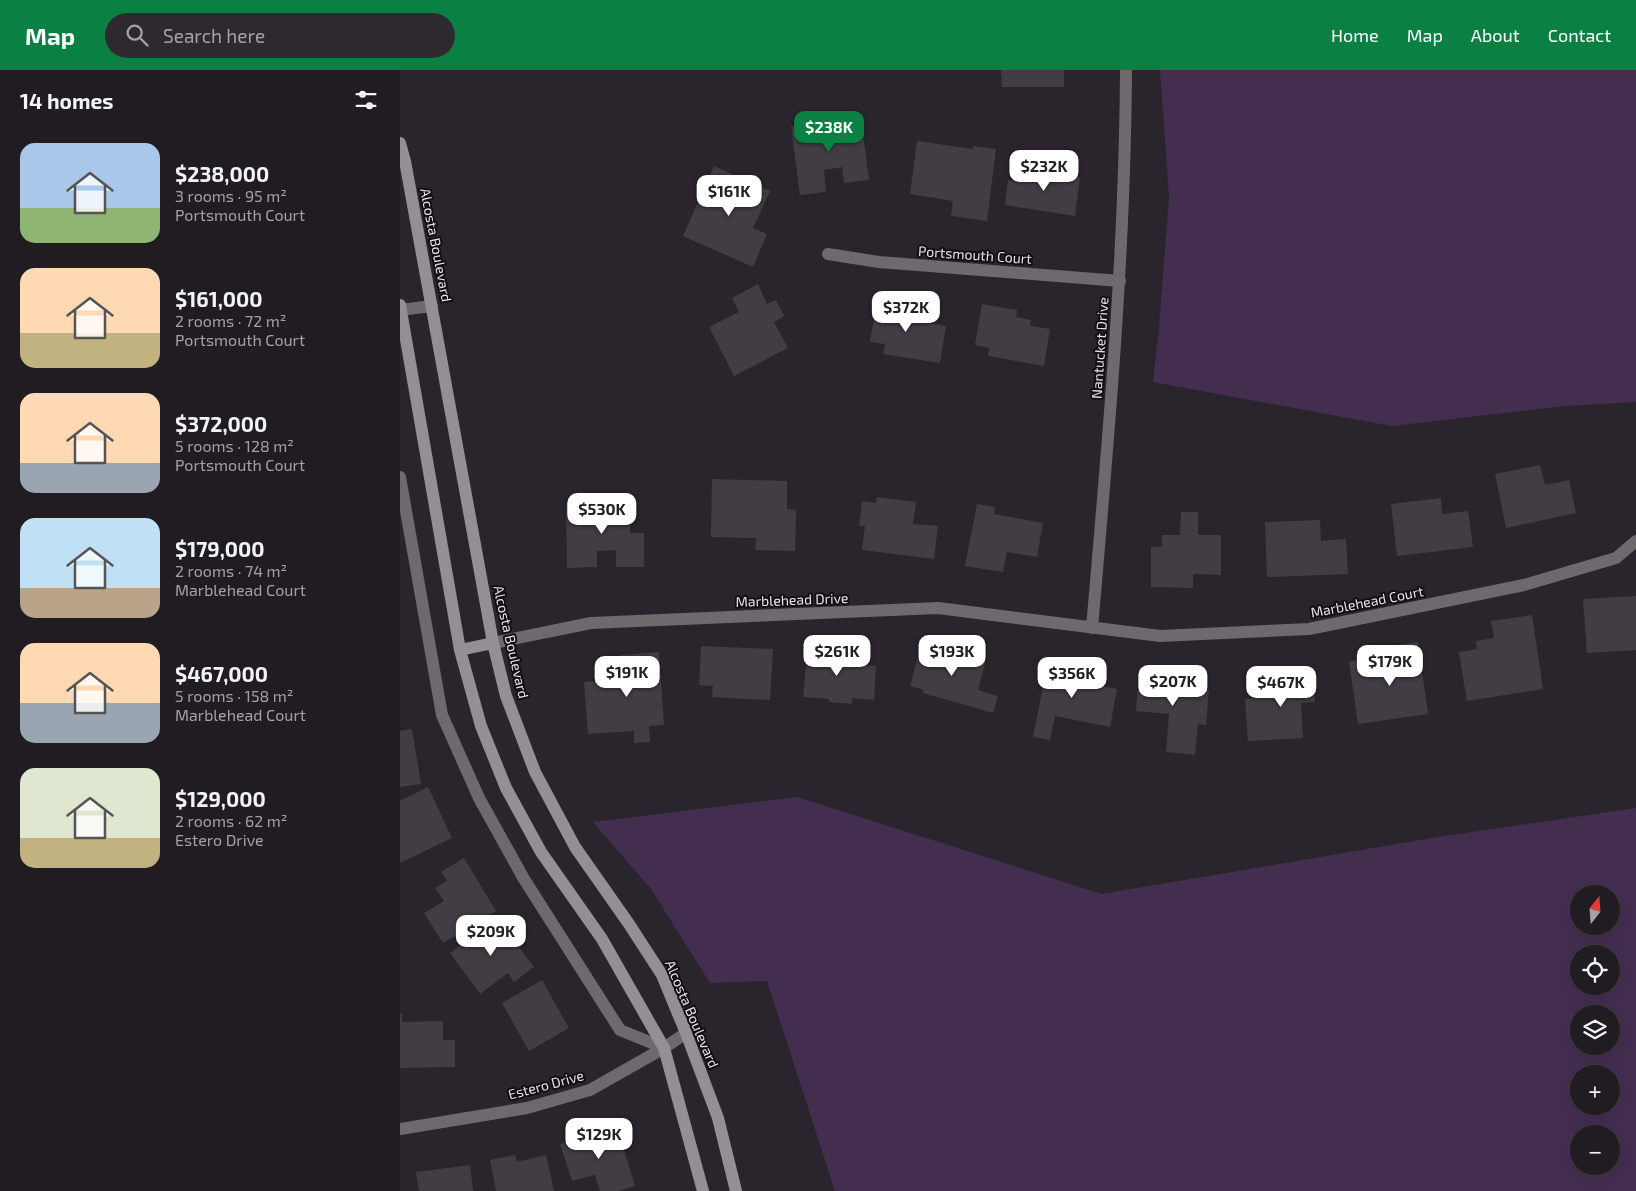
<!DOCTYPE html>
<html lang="en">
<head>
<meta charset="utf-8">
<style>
	body { margin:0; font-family:"Exo 2",sans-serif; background:#2d292e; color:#f1f3f6; height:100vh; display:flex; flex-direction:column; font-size:19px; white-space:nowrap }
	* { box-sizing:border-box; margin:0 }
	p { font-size:16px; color:#a2a1a5 }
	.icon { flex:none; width:28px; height:28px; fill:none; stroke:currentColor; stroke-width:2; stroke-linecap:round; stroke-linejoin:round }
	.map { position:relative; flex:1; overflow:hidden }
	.details { display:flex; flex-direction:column; background:#201c21; width:400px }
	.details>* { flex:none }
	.needle { width:32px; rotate:17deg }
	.buttons { position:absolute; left:1170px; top:815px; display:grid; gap:10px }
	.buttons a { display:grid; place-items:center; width:50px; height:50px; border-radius:50%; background:#201c21; box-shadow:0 5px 20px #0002,0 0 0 1px #3d3a3f; font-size:25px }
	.price { position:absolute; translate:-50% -42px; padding:0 11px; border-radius:10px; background:#fff; color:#222; font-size:16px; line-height:32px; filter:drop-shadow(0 1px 2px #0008) }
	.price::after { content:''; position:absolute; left:50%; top:30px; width:15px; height:11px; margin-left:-8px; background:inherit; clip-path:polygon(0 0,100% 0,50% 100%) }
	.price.selected { background:#0b8043; color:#fff }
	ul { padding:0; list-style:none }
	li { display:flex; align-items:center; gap:15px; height:125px; padding:0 20px }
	li span { display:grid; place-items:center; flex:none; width:140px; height:100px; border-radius:15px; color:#555 }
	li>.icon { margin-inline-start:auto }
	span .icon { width:60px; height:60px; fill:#fffc; stroke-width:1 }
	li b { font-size:21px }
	h2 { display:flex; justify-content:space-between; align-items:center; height:60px; padding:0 20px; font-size:21px }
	header { display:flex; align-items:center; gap:30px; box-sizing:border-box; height:70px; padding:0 25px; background:#0b8043; color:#fff }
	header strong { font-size:24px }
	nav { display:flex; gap:28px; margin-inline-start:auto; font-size:18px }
	.search { width:350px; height:45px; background:#2d292e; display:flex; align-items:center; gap:12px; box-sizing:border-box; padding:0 18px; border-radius:28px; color:#a2a1a5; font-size:19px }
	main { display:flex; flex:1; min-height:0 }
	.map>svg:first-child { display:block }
</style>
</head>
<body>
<header>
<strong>Map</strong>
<div class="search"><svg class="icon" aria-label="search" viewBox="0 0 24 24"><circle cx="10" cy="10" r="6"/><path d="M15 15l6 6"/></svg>Search here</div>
<nav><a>Home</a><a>Map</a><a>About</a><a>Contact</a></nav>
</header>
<main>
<section class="details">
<h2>14 homes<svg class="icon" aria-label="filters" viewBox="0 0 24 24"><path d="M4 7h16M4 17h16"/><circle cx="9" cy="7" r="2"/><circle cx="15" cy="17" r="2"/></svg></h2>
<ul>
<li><span style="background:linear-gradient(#a9c7e8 65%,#8fb573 0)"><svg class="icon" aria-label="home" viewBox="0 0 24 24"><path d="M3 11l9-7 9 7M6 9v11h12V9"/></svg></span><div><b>$238,000</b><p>3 rooms · 95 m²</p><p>Portsmouth Court</p></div></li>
<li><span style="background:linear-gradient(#ffd9b3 65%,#c2b280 0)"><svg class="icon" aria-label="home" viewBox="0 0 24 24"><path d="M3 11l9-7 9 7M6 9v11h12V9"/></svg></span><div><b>$161,000</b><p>2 rooms · 72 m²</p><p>Portsmouth Court</p></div></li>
<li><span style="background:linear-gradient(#ffd9b3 70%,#9aa5b1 0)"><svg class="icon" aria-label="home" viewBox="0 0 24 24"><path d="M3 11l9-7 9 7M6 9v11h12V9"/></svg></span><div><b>$372,000</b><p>5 rooms · 128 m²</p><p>Portsmouth Court</p></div></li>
<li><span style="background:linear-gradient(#bfe0f5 70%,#b9a48a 0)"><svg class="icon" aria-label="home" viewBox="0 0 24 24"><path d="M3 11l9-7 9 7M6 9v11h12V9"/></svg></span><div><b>$179,000</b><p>2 rooms · 74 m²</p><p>Marblehead Court</p></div></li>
<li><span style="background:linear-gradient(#ffd9b3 60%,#9aa5b1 0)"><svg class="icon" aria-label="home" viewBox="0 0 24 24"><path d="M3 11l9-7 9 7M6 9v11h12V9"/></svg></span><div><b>$467,000</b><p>5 rooms · 158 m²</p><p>Marblehead Court</p></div></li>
<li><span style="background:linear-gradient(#dfe7d0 70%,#c2b280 0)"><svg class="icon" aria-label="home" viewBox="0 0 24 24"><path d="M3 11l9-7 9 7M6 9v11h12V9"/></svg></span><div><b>$129,000</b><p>2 rooms · 62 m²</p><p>Estero Drive</p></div></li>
</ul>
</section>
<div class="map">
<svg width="1236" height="1121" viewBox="0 0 1236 1121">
	<rect width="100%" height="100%" fill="#2a252c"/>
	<!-- green -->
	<path fill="#442e50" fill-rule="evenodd" d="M 760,0 L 1236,0 L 1236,332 L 1164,336 L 992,356 L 753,312 L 759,258 L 769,127 Z
		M 397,727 L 702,824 L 1038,767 L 1236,738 L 1236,1121 L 435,1121 L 367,911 L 310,913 L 251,819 L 193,752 ZM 1179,824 L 1211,824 L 1211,856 L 1179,856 ZM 1179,884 L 1211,884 L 1211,916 L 1179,916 ZM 1179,944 L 1211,944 L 1211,976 L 1179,976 ZM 1179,1004 L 1211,1004 L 1211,1036 L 1179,1036 ZM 1179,1064 L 1211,1064 L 1211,1096 L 1179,1096 Z"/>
	<!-- building -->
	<path fill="#423d45" d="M 601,0 L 664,0 L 664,17 L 602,17 Z
		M 461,48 L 469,110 L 444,113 L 442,97 L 424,100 L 426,122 L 400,125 L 391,56 Z
		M 517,71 L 573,79 L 573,76 L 596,79 L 587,151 L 551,146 L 553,131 L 510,124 Z
		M 314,96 L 370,121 L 353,158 L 367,164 L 353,197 L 283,166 Z
		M 623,99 L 680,107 L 675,146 L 605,135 L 608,110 L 621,112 Z
		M 358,214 L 367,234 L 376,230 L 384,246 L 374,252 L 388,278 L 334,306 L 309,257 L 339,242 L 332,228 Z
		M 477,229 L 518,236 L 516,251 L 546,256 L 540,293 L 483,284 L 485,274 L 470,272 Z
		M 582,234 L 617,240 L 616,247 L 631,250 L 630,256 L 650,259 L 644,296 L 588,286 L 589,278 L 575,275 Z
		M 1140,395 L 1145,415 L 1169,410 L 1176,443 L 1106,458 L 1095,404 Z
		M 312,409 L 387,411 L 387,439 L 396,440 L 395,481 L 355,480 L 356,468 L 311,467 Z
		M 477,427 L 516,432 L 513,454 L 538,456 L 534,489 L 462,480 L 465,456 L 459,456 L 462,431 L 476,433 Z
		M 1041,428 L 1042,444 L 1068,441 L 1073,477 L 997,486 L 991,434 Z
		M 230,433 L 230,463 L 244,463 L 244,497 L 216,497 L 216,480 L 197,481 L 197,497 L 167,498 L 166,434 Z
		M 577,434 L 595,437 L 594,444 L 643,453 L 637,487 L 607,482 L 603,502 L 565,496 Z
		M 781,442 L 798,442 L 798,465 L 821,465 L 821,505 L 793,504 L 793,518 L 751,517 L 751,477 L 762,477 L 762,465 L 780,465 Z
		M 920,450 L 921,471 L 946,469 L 948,504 L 867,507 L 865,452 Z
		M 1236,526 L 1236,580 L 1187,583 L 1183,529 Z
		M 1132,545 L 1143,619 L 1067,631 L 1059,582 L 1077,579 L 1076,571 L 1094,568 L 1091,551 Z
		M 522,572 L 586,590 L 578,620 L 598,626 L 593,643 L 523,623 L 524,620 L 510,616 Z
		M 1018,572 L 1028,644 L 958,654 L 949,591 L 975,588 L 977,602 L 995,600 L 991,576 Z
		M 408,575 L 445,578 L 444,594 L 476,596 L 474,630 L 452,628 L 452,634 L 429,632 L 429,629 L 403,627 Z
		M 301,576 L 373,579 L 370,630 L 312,627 L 313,616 L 299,615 Z
		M 259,582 L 264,655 L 249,656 L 250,672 L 234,673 L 234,661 L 188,664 L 184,612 L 203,611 L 203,603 L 221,602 L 220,585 Z
		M 648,592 L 691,600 L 689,614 L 717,619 L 710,657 L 655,646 L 650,670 L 633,667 Z
		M 739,598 L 776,601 L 774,617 L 809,620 L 806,655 L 798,654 L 795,685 L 766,682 L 769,644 L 736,641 Z
		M 913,601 L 915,632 L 901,633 L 903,668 L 848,671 L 845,629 L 876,627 L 875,603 Z
		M 12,659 L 21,714 L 0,717 L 0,661 Z
		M 28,717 L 52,768 L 0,793 L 0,731 Z
		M 64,788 L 96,841 L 43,873 L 24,843 L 44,831 L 35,818 L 47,811 L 41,802 Z
		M 97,848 L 134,897 L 114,912 L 108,903 L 80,924 L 50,883 Z
		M 142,910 L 169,958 L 129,981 L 102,933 Z
		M 0,943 L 2,943 L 2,952 L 43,951 L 43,970 L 55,970 L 55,997 L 0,998 Z
		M 217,1057 L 235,1116 L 218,1121 L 200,1121 L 195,1105 L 172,1111 L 160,1074 Z
		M 115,1085 L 117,1092 L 146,1085 L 154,1121 L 96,1121 L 90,1090 Z
		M 70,1095 L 73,1121 L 19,1121 L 16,1102 Z"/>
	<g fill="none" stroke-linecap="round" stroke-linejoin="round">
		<!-- street -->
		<path stroke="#6c6a6d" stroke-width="12" d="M 428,184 L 479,192 L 720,211
			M 0,240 L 32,236
			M 0,407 L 42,645 L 79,728 L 124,809 L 220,960 L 264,978
			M 692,558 C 708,372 725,187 726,0
			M 93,573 L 191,553 L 538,538 L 760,566 L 909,559 L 1124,515 L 1216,488 L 1236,471
			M 0,1059 L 127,1038 L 190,1020 L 264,978 L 286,963"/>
		<!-- secondary -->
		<path stroke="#938f95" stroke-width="12" d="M 0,73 L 5,91 L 93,573 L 106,626 L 135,702 L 175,777 L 229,854 L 262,905 L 286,963 L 318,1048 L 336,1121
			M 0,235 L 60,580 L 81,656 L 106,718 L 141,782 L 202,869 L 264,978 L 303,1121
			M 60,580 L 93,573"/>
	</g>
	<g text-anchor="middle" stroke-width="4" stroke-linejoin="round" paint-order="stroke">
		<!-- street labels -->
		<g font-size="14" fill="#e7e4e9" stroke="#110f12">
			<text transform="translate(36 175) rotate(79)" y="5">Alcosta Boulevard</text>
			<text transform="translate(575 185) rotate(4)" y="5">Portsmouth Court</text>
			<text transform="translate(700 278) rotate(-86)" y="5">Nantucket Drive</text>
			<text transform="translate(392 530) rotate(-2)" y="5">Marblehead Drive</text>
			<text transform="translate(967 532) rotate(-11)" y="5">Marblehead Court</text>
			<text transform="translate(111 572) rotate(77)" y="5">Alcosta Boulevard</text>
			<text transform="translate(292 944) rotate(67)" y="5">Alcosta Boulevard</text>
			<text transform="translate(146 1015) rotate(-15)" y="5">Estero Drive</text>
		</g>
	</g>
</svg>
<div class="buttons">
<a><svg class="needle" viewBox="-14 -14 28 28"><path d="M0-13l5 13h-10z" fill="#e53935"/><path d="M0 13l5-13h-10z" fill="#a2a1a5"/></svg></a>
<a><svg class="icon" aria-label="locate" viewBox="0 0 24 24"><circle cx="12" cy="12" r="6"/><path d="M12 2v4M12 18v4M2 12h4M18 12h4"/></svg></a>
<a><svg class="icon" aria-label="layers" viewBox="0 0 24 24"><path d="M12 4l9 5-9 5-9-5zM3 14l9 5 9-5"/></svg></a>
<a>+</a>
<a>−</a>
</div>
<b class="price selected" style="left:429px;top:83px">$238K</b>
<b class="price" style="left:644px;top:122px">$232K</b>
<b class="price" style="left:329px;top:147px">$161K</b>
<b class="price" style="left:506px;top:263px">$372K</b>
<b class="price" style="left:202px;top:465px">$530K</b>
<b class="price" style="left:437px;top:607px">$261K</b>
<b class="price" style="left:552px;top:607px">$193K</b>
<b class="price" style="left:990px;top:617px">$179K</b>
<b class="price" style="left:227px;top:628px">$191K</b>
<b class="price" style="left:672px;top:629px">$356K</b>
<b class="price" style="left:773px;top:637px">$207K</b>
<b class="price" style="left:881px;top:638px">$467K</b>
<b class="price" style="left:91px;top:887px">$209K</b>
<b class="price" style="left:199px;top:1090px">$129K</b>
</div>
</main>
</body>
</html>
